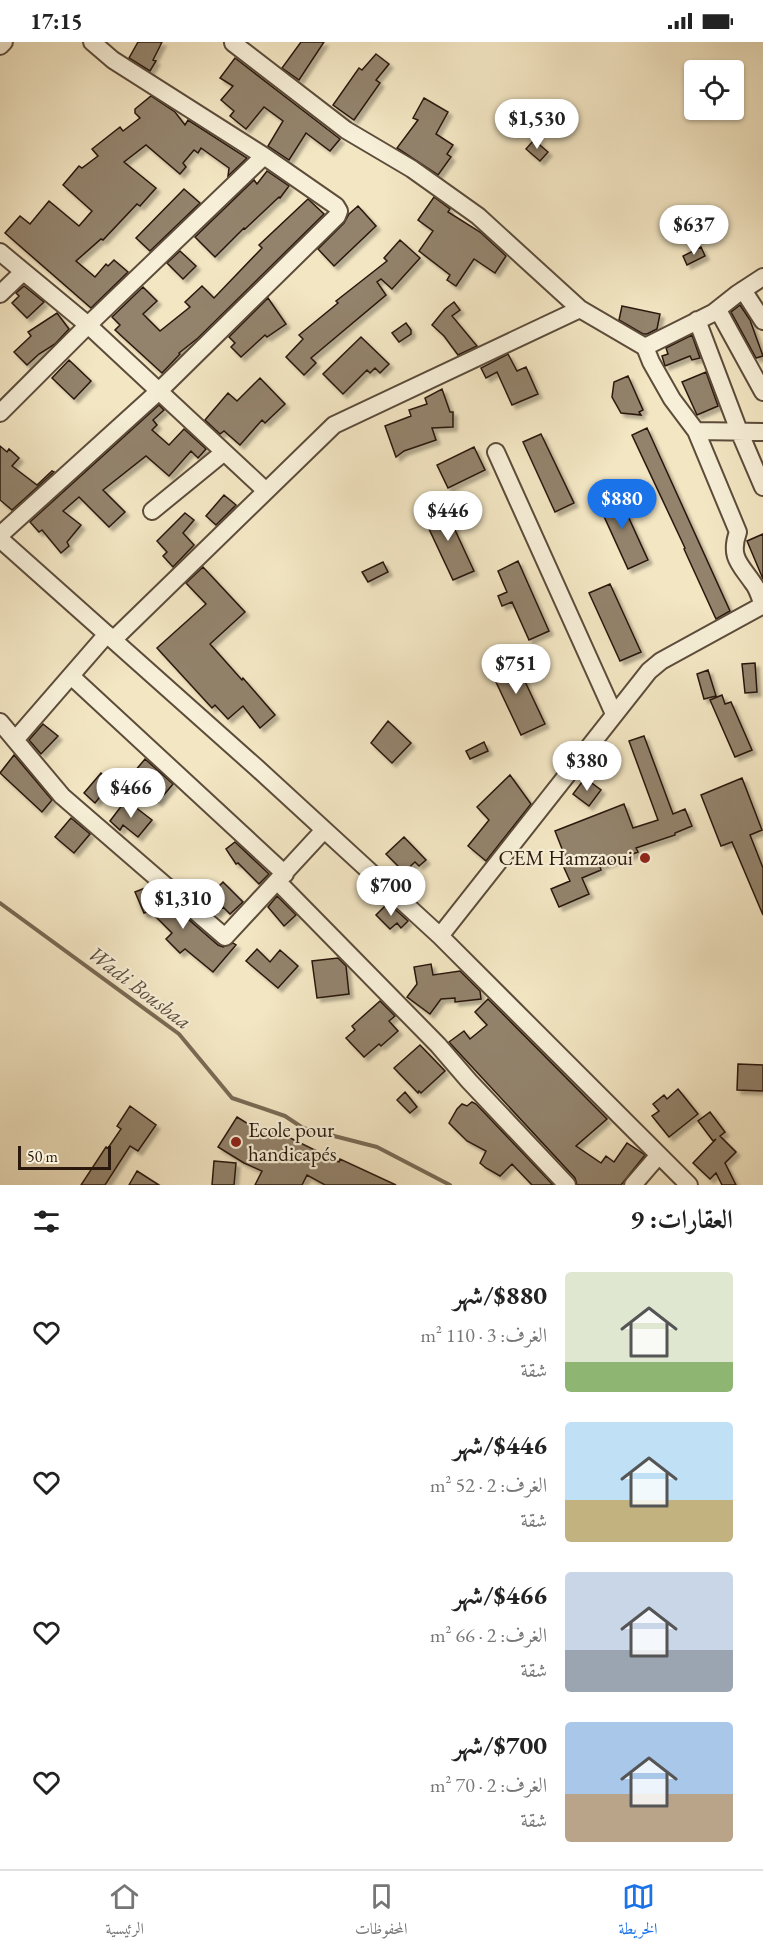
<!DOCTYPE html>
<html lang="ar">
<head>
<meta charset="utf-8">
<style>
	body { margin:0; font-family:"EB Garamond",Amiri,serif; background:#f2f2f2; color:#222; direction:rtl; height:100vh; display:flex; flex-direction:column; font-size:22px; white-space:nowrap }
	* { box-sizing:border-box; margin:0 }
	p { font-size:20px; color:#767676 }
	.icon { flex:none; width:33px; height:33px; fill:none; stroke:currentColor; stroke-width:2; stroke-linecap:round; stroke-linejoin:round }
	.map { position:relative; height:1143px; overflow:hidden; direction:ltr }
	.drawer { display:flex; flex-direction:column; background:#fff; flex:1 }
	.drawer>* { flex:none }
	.controls { position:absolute; left:684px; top:18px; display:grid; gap:12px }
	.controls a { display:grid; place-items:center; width:60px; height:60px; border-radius:6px; background:#fff; box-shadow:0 2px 4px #0004; font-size:30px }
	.scale { position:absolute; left:18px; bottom:15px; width:93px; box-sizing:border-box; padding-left:6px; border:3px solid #2a180d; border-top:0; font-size:16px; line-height:21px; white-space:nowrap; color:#2a180d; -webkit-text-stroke:4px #f7efd8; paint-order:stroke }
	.price { position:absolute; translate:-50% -51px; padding:0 14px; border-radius:21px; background:#fff; color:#222; font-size:20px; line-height:39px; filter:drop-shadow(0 2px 3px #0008) }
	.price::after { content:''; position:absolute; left:50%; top:36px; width:18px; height:14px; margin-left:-9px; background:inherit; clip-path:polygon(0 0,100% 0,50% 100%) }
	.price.current { background:#1a73e8; color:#fff }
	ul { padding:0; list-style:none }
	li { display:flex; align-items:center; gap:18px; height:150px; padding:0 30px }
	li span { display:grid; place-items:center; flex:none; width:168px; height:120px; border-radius:6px; color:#555 }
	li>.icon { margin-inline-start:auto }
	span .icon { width:72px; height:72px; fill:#fffc; stroke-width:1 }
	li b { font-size:26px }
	h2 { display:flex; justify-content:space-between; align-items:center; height:72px; padding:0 30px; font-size:26px }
	.status { display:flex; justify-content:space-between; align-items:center; height:42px; padding:0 30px; background:#fff; direction:ltr }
	.status svg { height:16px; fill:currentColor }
	.tab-bar { display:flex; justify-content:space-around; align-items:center; height:84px; border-top:2px solid #e0e0e0; background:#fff; font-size:16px; color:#767676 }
	.tab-bar a { display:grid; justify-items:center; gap:3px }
	.tab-bar .current { color:#1a73e8 }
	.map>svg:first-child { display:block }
</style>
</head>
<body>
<div class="status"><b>17:15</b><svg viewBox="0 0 49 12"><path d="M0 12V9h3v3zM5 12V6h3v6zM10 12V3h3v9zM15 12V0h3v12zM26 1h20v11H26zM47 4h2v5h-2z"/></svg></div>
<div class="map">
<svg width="763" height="1143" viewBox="0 0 763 1143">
	<defs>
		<filter id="shadow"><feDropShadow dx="4" dy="4" stdDeviation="1.5" flood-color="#0004"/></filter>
	</defs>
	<rect width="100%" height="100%" fill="#f3e6c3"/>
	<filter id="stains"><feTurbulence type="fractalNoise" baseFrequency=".00333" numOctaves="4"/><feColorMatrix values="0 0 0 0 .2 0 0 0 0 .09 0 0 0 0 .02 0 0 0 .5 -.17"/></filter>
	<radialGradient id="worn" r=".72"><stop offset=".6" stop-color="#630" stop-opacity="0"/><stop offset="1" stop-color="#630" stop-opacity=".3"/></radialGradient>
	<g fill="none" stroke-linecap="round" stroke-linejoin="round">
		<!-- stream -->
		<path stroke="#7a6a55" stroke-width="4" d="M 0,861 L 179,992 L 232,1056 L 285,1074 L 303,1086 L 377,1105 L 450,1143"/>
	</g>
	<!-- building -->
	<path fill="#93836c" stroke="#2a180d" stroke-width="1.5" filter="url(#shadow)" d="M 138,0 L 162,0 L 153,18 L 156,19 L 150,29 L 129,16 Z
		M 301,0 L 324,0 L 299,38 L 282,26 Z
		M 376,12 L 389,22 L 376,38 L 380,41 L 354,78 L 333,63 L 359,26 L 362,28 Z
		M 235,16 L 340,97 L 330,109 L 306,91 L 289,118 L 268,104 L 283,79 L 264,65 L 246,87 L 230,74 L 234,69 L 221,58 L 233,44 L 220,36 Z
		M 151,54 L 175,70 L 185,83 L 188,78 L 247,116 L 228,134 L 229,126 L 201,106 L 198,111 L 194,108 L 183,121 L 186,125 L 180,132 L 146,103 L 124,120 L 156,146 L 140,164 L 137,162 L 103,198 L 101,197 L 76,219 L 95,235 L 106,222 L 108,224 L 114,218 L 128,230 L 91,266 L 5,191 L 20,174 L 30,182 L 49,159 L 79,184 L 92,169 L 63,143 L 79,124 L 82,126 L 98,114 L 92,107 L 120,85 L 123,89 L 140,76 L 135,71 L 135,67 Z
		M 424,56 L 448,70 L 436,92 L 453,103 L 447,112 L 451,115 L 438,133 L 397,106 L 418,78 L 413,76 Z
		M 534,98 L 548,110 L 540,119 L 526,107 Z
		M 267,129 L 289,144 L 280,156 L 279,155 L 245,187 L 244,186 L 215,215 L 195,195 L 254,138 L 257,142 Z
		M 184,147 L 200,161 L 150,209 L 136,196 Z
		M 434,155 L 450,167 L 448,170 L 480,190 L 506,214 L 495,231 L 474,217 L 456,244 L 447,238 L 450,233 L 419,209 L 433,189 L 418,178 Z
		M 308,157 L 324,172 L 198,296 L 179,311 L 180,312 L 162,331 L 115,288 L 120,283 L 112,275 L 143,245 L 157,259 L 143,272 L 160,289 L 190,265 L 185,260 L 202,244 L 214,256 L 262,206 L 259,203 Z
		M 358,164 L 376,184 L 334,224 L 318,207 L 344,181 L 349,172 Z
		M 400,198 L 420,216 L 392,247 L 381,237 L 377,240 L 386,253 L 311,316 L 316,321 L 304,333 L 286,315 L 303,297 L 299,293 L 338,261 L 336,259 L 387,219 L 384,216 Z
		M 701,205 L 705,214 L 687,223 L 683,214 Z
		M 180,209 L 196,224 L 183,237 L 167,221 Z
		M 24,244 L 44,260 L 27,276 L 12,261 L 19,254 L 16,251 Z
		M 268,256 L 286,282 L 267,295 L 265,293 L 241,315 L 231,305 L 235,301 L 229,295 Z
		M 454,260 L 460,268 L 452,274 L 477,304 L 458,313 L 444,294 L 432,283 L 445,267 Z
		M 740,263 L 750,278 L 763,314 L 756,316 L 731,270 Z
		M 622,264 L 660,272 L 657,287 L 647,292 L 643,292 L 619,278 Z
		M 57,271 L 69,287 L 55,302 L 39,312 L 27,323 L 14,310 L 31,294 L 28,290 Z
		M 406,281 L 411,288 L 411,292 L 399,300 L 392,291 Z
		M 692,293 L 700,316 L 692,318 L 690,314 L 665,324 L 662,314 L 668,312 L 666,306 Z
		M 361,295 L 389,322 L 380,331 L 375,326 L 370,331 L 367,328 L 343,352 L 323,332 Z
		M 508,312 L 517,329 L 526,325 L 538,352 L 512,363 L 497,330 L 486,336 L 481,326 Z
		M 69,318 L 91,339 L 74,357 L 52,336 Z
		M 706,330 L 718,364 L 697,373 L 682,340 Z
		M 628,334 L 643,368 L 639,370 L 641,373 L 621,371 L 612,355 L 614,340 Z
		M 260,336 L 285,362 L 265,381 L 262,378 L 240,403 L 224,389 L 220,392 L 205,378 L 228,351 L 237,359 Z
		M 442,347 L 450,370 L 453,370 L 453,385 L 432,386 L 436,398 L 404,409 L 396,415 L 385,384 L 411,374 L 409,368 L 427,362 L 425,356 Z
		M 159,363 L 164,368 L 153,378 L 157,383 L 152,388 L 169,403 L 184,387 L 206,407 L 198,416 L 191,409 L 169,434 L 146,414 L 103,448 L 125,470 L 109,485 L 79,455 L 63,469 L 81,483 L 67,500 L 69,504 L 61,511 L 42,488 L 39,490 L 30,480 Z
		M 647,386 L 730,569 L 716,577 L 684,507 L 685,506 L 632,393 Z
		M 541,392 L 574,461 L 555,470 L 523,400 Z
		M 0,404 L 7,410 L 9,407 L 19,416 L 12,424 L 37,443 L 52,429 L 54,430 L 12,468 L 0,458 Z
		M 474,405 L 485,428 L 448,446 L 437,423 Z
		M 617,450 L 648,518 L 628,527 L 597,459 Z
		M 224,453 L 236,463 L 216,483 L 206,474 Z
		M 443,462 L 474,529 L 453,538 L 422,472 Z
		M 185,471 L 194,478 L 183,491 L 194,503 L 173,525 L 163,514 L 167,510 L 157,499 Z
		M 763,492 L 763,537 L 747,499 Z
		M 518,519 L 549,589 L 529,598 L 512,560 L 502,564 L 498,554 L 507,550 L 498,529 Z
		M 383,520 L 388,530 L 368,540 L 362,530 Z
		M 203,525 L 245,570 L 210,602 L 242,638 L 243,636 L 275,673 L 260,686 L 243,664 L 228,677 L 215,663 L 212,666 L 157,606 L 206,562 L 186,541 Z
		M 610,542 L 641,610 L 620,619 L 589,551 Z
		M 512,612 L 545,682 L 521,693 L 488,623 Z
		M 755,621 L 757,650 L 745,651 L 742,622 Z
		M 708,628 L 716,654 L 704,657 L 697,632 Z
		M 722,653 L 725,662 L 731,660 L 752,708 L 735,715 L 710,658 Z
		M 388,679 L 411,701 L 392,721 L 371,701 Z
		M 43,682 L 58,694 L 41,712 L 29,698 Z
		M 644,694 L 673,772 L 685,767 L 692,784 L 675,791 L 675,793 L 636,806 L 638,810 L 600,824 L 601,828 L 582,836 L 589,852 L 559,865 L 551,847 L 570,839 L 561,819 L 566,817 L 555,789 L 624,762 L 633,786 L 658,778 L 629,699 Z
		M 484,700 L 488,709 L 470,717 L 466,709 Z
		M 14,713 L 52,758 L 42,770 L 0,731 Z
		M 145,717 L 173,742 L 158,760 L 129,736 Z
		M 101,731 L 112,740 L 95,761 L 84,751 Z
		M 510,733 L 531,762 L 486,819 L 468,804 L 489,778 L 477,765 Z
		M 585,736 L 601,748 L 589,764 L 573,752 Z
		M 742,736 L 762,788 L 750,793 L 763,826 L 763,873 L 732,800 L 721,804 L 701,753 Z
		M 126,758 L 152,778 L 138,795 L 123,783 L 120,788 L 110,779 Z
		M 71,776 L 90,792 L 74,811 L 55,795 Z
		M 404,795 L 426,818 L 419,824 L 415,820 L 404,830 L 386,812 Z
		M 235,800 L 269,832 L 259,842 L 238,821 L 236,822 L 226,807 Z
		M 223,840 L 243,860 L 230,872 L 223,865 L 216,872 L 203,860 Z
		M 150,844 L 218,903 L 223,905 L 233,901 L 236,903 L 213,930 L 185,907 L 180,911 L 166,897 L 172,891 L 150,869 L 144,871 L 135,850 Z
		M 277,854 L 296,873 L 284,884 L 268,865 Z
		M 388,861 L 408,879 L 401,886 L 397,881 L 390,887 L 376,873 Z
		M 257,907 L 270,920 L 280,908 L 298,924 L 278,946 L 246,919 Z
		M 338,916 L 346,924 L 349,952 L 317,956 L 312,919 Z
		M 431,922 L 433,933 L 460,929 L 480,949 L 481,957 L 455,960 L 455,956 L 441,957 L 430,972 L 407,955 L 417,942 L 414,925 Z
		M 488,957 L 607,1077 L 576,1104 L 601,1121 L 606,1114 L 614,1120 L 627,1101 L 645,1113 L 621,1143 L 577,1143 L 575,1136 L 449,1000 L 464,989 L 470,997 L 487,983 L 475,970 Z
		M 380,959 L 395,974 L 389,979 L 398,989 L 381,1004 L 379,1002 L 364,1015 L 346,996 L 355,988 L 352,984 Z
		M 420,1003 L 445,1029 L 421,1051 L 419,1049 L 418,1051 L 394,1026 Z
		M 738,1022 L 763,1023 L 763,1049 L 737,1048 Z
		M 678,1047 L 698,1072 L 669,1095 L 652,1074 L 659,1069 L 653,1062 L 664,1053 L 667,1057 Z
		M 405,1050 L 417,1065 L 410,1071 L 397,1058 Z
		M 472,1060 L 476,1062 L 553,1143 L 532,1143 L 512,1122 L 500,1134 L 486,1126 L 480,1121 L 486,1109 L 467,1099 L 449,1081 L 457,1067 L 462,1062 L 467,1064 Z
		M 130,1064 L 156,1083 L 138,1109 L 130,1104 L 105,1143 L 81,1143 L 106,1105 L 108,1106 L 121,1087 L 117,1084 Z
		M 710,1070 L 725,1090 L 720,1094 L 736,1110 L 725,1121 L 736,1143 L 722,1143 L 716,1131 L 710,1137 L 693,1121 L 716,1097 L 713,1099 L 698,1079 Z
		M 237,1075 L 266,1093 L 270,1086 L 339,1120 L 340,1117 L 396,1143 L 325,1143 L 307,1133 L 302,1143 L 255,1143 L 262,1129 L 244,1121 L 218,1105 Z
		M 214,1119 L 236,1121 L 234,1143 L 212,1143 Z
		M 137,1129 L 159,1143 L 129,1143 Z"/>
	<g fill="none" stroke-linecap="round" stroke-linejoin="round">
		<!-- minor casing -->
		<g stroke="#5c4c3a" stroke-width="20">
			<path id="minor" d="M 233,1 L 346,88 L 412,127 L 478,174 L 580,267 L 645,305 L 651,320 L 672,357 L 696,389 L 738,490 C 729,515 740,522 753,541 C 758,547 760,556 763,563
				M 0,4 L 4,0
				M 0,210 L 88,283 L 266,449
				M 743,248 L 763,279
				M 0,252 L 23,230
				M 718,268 L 763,350
				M 697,278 L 739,389 L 763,445
				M 645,305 L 713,271 L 737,252 L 763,235
				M 0,371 L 88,283 L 264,114
				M 696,389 L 763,390
				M 496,410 L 614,672
				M 152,469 L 223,411
				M 0,493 L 159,349 L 337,174 L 339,169 L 336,164 L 264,114 L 113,18 L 92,0
				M 0,497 L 257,726 L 440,894 L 689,1143
				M 113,598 L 334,383 L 580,267
				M 71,634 L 285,832
				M 0,680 L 62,754 L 225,895 L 324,788
				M 15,698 L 107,592
				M 278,840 L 438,1003 L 469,1039 L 567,1143
				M 440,894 L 649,629 L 661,619 L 763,563
				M 633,1143 L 658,1114"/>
		</g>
		<!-- minor -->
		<use href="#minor" stroke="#f7efd8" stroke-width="16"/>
	</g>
	<!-- markers -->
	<g fill="#8f2418" stroke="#f7efd8" stroke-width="2">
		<circle cx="645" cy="816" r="6"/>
		<circle cx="236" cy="1100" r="6"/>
	</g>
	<g text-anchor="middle" stroke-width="4.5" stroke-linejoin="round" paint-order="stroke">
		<!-- poi labels -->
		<g font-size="21" fill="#2a180d" stroke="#f7efd8" text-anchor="end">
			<text x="633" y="823">CEM Hamzaoui</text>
			<text x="248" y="1095" text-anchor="start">Ecole pour<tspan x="248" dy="24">handicapés</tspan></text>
		</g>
		<!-- water labels -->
		<g font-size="22" font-style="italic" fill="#5f4e3d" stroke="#f7efd8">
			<text transform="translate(140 945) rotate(37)" y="8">Wadi Bousbaa</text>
		</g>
	</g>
	<rect width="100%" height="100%" filter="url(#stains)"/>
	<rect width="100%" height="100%" fill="url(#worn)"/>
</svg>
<div class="controls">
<a><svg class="icon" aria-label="locate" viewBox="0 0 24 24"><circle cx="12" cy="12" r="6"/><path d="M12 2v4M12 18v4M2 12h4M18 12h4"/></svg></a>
</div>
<div class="scale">50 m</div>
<b class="price" style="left:537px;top:108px">$1,530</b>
<b class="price" style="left:694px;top:214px">$637</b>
<b class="price current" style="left:622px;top:488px">$880</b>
<b class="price" style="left:448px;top:500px">$446</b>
<b class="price" style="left:516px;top:653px">$751</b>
<b class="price" style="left:587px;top:750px">$380</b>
<b class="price" style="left:131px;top:777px">$466</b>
<b class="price" style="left:391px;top:875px">$700</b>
<b class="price" style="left:183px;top:888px">$1,310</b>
</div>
<section class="drawer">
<h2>العقارات: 9<svg class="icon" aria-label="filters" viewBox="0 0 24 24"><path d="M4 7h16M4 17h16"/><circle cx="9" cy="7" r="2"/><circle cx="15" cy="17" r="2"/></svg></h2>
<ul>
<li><span style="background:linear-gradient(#dfe7d0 75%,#8fb573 0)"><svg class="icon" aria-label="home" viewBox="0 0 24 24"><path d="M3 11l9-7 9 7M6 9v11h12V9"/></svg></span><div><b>$880/شهر</b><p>الغرف: 3 · 110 m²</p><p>شقة</p></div><svg class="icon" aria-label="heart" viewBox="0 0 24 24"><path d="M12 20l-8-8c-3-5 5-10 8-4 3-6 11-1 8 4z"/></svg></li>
<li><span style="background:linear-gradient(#bfe0f5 65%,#c2b280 0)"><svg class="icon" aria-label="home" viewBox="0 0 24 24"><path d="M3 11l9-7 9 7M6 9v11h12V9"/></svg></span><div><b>$446/شهر</b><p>الغرف: 2 · 52 m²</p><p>شقة</p></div><svg class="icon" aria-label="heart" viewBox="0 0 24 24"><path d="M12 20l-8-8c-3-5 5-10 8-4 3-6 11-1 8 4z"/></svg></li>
<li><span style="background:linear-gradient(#c9d6e8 65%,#9aa5b1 0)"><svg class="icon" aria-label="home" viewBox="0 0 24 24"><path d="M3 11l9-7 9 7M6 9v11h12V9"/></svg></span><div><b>$466/شهر</b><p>الغرف: 2 · 66 m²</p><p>شقة</p></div><svg class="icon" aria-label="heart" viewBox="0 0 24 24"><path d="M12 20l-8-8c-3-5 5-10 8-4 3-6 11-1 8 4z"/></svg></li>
<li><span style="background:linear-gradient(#a9c7e8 60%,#b9a48a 0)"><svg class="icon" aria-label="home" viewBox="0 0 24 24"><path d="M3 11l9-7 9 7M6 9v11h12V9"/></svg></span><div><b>$700/شهر</b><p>الغرف: 2 · 70 m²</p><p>شقة</p></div><svg class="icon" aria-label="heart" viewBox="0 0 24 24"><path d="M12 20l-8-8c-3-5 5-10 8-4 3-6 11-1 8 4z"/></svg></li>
</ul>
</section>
<nav class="tab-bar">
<a class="current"><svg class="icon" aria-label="map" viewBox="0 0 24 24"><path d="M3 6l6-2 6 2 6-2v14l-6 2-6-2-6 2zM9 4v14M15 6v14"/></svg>الخريطة</a>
<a><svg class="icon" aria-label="saved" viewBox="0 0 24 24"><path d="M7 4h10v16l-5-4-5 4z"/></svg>المحفوظات</a>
<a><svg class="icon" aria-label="home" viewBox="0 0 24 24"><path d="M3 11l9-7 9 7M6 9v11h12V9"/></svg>الرئيسية</a>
</nav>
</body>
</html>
